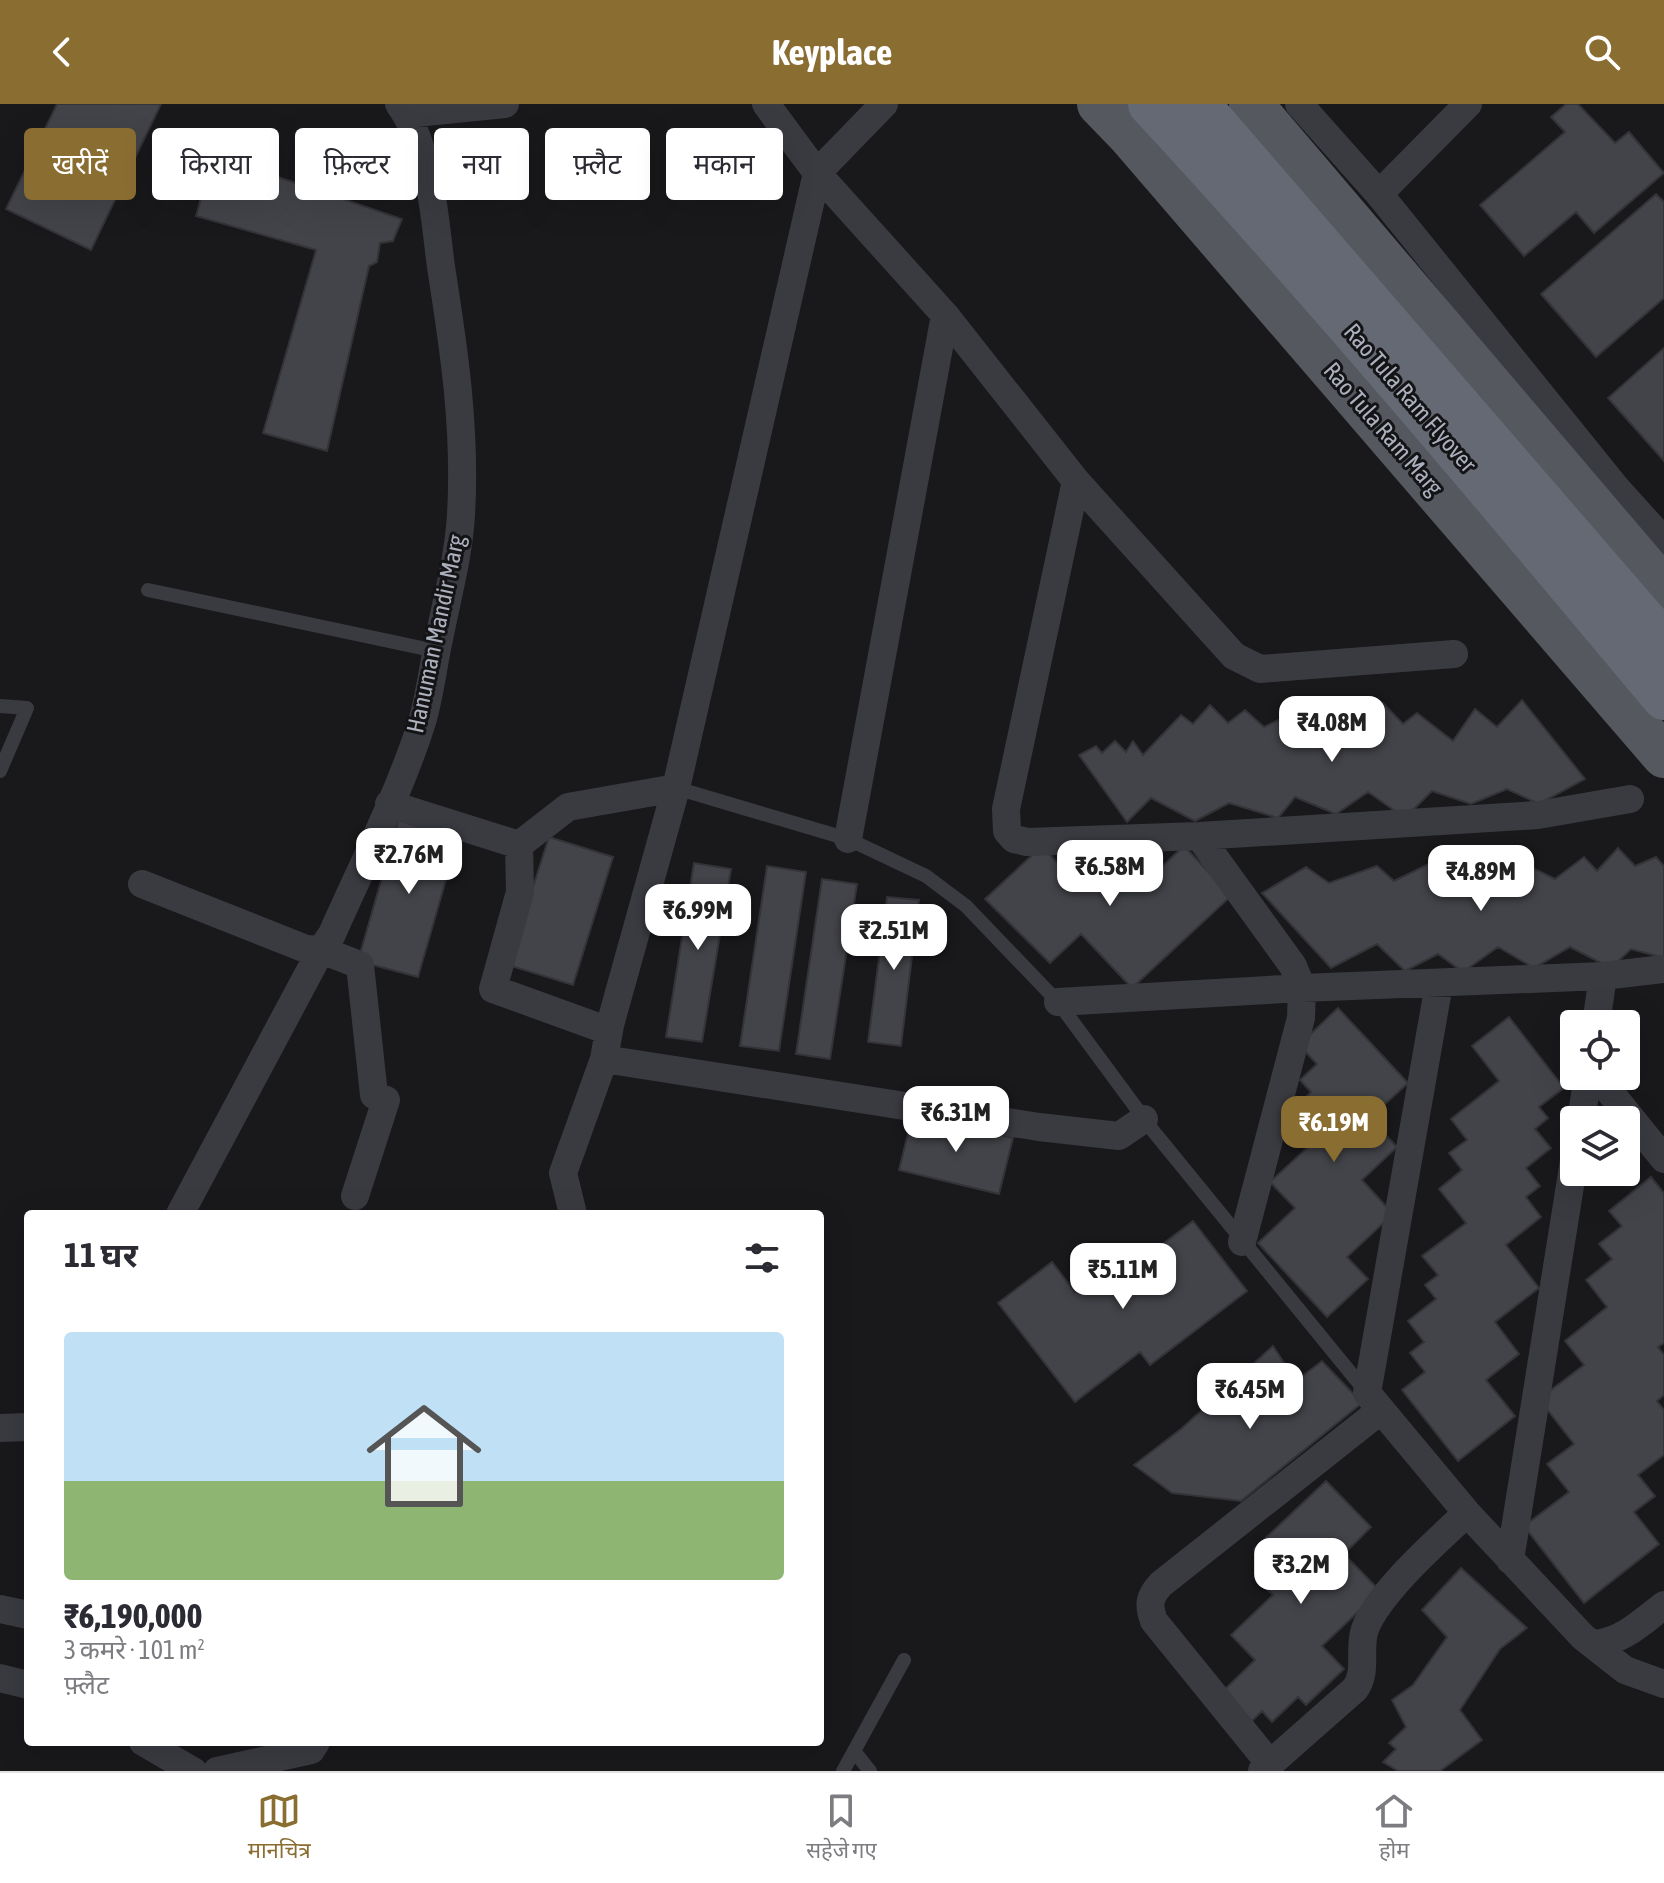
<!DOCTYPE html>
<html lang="hi">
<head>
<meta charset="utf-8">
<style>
	body { margin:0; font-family:"Asap Condensed","Noto Sans Devanagari",sans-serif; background:#f7f7f7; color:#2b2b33; height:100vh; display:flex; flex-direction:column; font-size:30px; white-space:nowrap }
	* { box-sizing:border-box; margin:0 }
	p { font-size:26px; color:#7c7c81 }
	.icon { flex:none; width:44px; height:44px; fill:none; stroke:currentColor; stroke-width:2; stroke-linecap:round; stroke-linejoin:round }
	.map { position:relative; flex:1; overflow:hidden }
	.panel { position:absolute; left:24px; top:1106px; width:800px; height:536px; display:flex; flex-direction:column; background:#fff; border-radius:8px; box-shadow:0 8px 32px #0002 }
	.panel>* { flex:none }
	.hud { position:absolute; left:24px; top:24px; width:800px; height:72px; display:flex; gap:16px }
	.tools { position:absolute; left:1560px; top:906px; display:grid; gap:16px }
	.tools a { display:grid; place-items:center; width:80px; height:80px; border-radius:8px; background:#fff; box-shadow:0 8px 32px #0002; font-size:40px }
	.price { position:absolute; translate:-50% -68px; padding:0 18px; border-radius:16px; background:#fff; color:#222; font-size:26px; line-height:52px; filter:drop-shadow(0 2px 4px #0008) }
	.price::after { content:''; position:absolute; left:50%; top:48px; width:24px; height:18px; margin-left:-12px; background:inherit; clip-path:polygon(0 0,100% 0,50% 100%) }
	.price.current { background:#8a6d31; color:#fff }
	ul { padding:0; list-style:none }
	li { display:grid; align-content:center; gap:16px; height:424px; padding:0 40px }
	li span { display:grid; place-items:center; height:248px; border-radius:8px; color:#555 }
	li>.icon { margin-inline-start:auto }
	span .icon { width:144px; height:144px; fill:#fffc; stroke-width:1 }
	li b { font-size:34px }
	h2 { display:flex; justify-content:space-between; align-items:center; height:96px; padding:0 40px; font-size:34px }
	.pill { padding:0 28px; border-radius:8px; background:#fff; box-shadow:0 8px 32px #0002; font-size:28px; line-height:72px }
	.pill.current { background:#8a6d31; color:#fff }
	header { display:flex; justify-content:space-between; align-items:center; height:104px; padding:0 40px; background:#8a6d31; color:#fff; font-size:36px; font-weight:700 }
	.dock { display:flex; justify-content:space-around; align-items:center; height:112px; border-top:2px solid #e1e1e2; background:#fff; font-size:22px; color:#7c7c81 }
	.dock a { display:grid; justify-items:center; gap:4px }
	.dock .current { color:#8a6d31 }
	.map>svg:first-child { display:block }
</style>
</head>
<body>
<header><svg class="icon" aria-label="back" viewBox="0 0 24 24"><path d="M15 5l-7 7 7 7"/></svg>Keyplace<svg class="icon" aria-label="search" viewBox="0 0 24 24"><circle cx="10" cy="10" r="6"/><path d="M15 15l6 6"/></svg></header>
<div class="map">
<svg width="1664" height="1667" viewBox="0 0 1664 1667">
	<rect width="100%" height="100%" fill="#19191c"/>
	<!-- building -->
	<path fill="#434449" stroke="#333338" stroke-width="2" d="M 57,0 L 161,0 L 91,146 L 6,105 Z
		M 1566,0 L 1578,0 L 1615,39 L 1629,28 L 1664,69 L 1594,129 L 1576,108 L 1524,152 L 1480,101 L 1565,28 L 1551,13 Z
		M 213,51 L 402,115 L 393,137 L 380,139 L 377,158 L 369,162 L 327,347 L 263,329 L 316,146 L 196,112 Z
		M 1656,90 L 1664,98 L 1664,194 L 1596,253 L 1541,190 Z
		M 1664,244 L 1664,357 L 1608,294 Z
		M 1522,596 L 1585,675 L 1539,700 L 1507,685 L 1471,700 L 1432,687 L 1405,714 L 1368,688 L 1336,710 L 1295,693 L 1278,714 L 1229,699 L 1195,717 L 1151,694 L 1127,718 L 1079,651 L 1096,642 L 1102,649 L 1115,637 L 1126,648 L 1133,637 L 1143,651 L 1181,611 L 1193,620 L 1210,601 L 1228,619 L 1245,606 L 1264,623 L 1278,616 L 1293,632 L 1314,602 L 1350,637 L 1383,599 L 1403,620 L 1417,609 L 1453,637 L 1475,605 L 1497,623 Z
		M 400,711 L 460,727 L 418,873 L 358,857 Z
		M 549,733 L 613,753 L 573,881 L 508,861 Z
		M 1042,742 L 1077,780 L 1115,744 L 1129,759 L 1138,751 L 1155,769 L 1184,742 L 1231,792 L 1132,884 L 1081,830 L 1050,859 L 985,795 Z
		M 1618,744 L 1635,762 L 1656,753 L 1664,762 L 1664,854 L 1631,845 L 1611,864 L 1570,843 L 1534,864 L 1498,843 L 1463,868 L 1438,850 L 1405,867 L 1377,840 L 1331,864 L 1262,789 L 1306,763 L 1329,779 L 1377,762 L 1394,777 L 1437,756 L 1459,777 L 1519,757 L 1555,775 L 1584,753 L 1597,767 Z
		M 694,759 L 731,765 L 702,938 L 666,933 Z
		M 767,762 L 806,768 L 779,947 L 740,942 Z
		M 822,775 L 857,780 L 830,955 L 796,950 Z
		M 887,793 L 919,796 L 901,942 L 868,938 Z
		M 1338,904 L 1408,979 L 1370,1014 L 1397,1043 L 1362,1076 L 1393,1110 L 1347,1153 L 1368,1175 L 1327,1213 L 1258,1139 L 1295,1104 L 1270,1078 L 1308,1043 L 1282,1016 L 1311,988 L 1300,976 L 1317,960 L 1299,941 Z
		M 1509,913 L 1564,984 L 1539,1003 L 1548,1014 L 1535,1025 L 1551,1044 L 1526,1064 L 1540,1082 L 1526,1093 L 1541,1113 L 1506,1141 L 1539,1184 L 1495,1218 L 1519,1250 L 1486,1276 L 1515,1312 L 1458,1357 L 1402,1286 L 1425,1268 L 1410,1249 L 1424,1238 L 1408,1217 L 1436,1195 L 1425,1181 L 1438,1171 L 1422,1152 L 1466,1119 L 1439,1085 L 1462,1066 L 1449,1049 L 1467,1036 L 1451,1015 L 1499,977 L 1472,942 Z
		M 913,1009 L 1013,1034 L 999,1090 L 899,1066 Z
		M 1651,1073 L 1664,1089 L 1664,1239 L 1658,1243 L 1664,1251 L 1664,1291 L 1657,1297 L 1664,1306 L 1664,1351 L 1638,1371 L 1655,1392 L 1634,1408 L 1659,1440 L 1584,1499 L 1524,1422 L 1569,1388 L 1547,1360 L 1574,1340 L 1539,1295 L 1584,1261 L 1565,1237 L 1607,1203 L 1586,1176 L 1612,1155 L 1599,1140 L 1622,1122 L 1609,1107 Z
		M 1193,1117 L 1247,1187 L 1150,1261 L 1140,1248 L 1075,1298 L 998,1199 L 1052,1158 L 1075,1188 L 1100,1170 L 1109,1181 Z
		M 1273,1242 L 1296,1277 L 1322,1257 L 1362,1299 L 1241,1397 L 1172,1389 L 1134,1361 L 1181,1325 Z
		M 1326,1377 L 1371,1423 L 1344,1450 L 1380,1487 L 1322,1542 L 1344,1565 L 1306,1601 L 1298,1593 L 1272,1618 L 1262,1607 L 1250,1619 L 1221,1589 L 1255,1556 L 1231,1531 L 1273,1491 L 1255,1473 L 1268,1460 L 1254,1445 Z
		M 1461,1464 L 1527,1524 L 1500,1545 L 1460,1606 L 1482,1636 L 1440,1667 L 1398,1667 L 1383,1658 L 1396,1645 L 1389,1639 L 1406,1623 L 1392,1596 L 1413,1581 L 1447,1533 L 1422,1506 Z"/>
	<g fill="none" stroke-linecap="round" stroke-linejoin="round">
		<!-- lane -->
		<path stroke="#3a3b41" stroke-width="14" d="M 148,486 L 436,547
			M 0,602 L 27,604 L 0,667
			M 676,684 L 848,735 L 926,772 L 966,802 L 1058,898 L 1154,1028 L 1367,1289
			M 854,1647 L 870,1667
			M 843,1667 L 904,1556"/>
		<!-- street -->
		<path stroke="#3a3b41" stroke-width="28" d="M 766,0 L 817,69 L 945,211 L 1076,377 L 1234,552 L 1260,565 L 1454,550
			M 884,0 L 817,69 L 676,684 L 610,921 L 604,955 L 1039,1023 L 1119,1032 L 1144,1015
			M 1299,0 L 1379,90 L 1617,385 L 1664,437
			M 406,10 L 505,0
			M 1379,90 L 1468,0
			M 1076,377 L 1006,705 L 1007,727 L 1014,735 L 1027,738 L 1199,732 L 1538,711 L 1630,695
			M 389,700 L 519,741 L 568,703 L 676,684
			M 1199,732 L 1293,862 L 1302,884 L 1301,914 L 1242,1138
			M 848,735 L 945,211
			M 519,741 L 520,788 L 493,885 L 609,927
			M 142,780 L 306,845 L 321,846 L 360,861 L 374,991 L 386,996 L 355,1092
			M 1439,880 L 1367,1289 L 1467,1409 L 1583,1533 L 1625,1566 L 1664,1580
			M 1058,898 L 1302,884 L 1603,872 L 1664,865
			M 1596,920 L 1603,872
			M 1597,972 L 1664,1055
			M 1581,1016 L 1588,972
			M 180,1110 L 321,846 L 332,830 C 363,760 399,690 422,618 C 430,591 433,562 439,535 C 447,494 459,451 461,410 C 466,326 454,245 441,163 C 434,110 431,44 399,0
			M 573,1110 L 563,1069 L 604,955
			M 0,1324 L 28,1323
			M 1510,1456 L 1574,1057
			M 0,1505 L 28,1511
			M 1593,1540 C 1622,1538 1642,1518 1664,1501
			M 0,1574 L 28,1581
			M 143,1638 L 193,1667
			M 1270,1660 L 1154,1517 C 1148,1501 1149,1493 1161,1480 L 1381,1306
			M 217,1667 L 311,1646 L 316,1638
			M 1262,1667 L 1355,1585 C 1368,1568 1358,1544 1365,1525 C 1378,1489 1438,1436 1467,1409"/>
		<!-- primary -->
		<path stroke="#565860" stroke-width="44" d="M 1099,0 L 1129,31 L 1664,652
			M 1251,0 L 1664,485"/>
		<!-- highway -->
		<path stroke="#656973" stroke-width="44" d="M 1150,0 C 1328,192 1496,393 1664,594
			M 1198,0 L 1664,539"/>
	</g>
	<g text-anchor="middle" stroke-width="6" stroke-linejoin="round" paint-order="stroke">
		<!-- street labels -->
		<g font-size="24" fill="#abb0bc" stroke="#141417">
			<text transform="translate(1410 294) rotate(49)" y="8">Rao Tula Ram Flyover</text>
			<text transform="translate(1383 325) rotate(49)" y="8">Rao Tula Ram Marg</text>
			<text transform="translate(436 530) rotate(-78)" y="8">Hanuman Mandir Marg</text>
		</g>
	</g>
</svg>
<div class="tools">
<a><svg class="icon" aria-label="locate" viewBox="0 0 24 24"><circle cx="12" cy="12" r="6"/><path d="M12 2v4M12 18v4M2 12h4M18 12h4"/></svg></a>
<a><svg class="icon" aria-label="layers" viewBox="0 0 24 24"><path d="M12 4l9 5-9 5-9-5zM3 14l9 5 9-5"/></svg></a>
</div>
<b class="price" style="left:1332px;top:660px">₹4.08M</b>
<b class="price" style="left:409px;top:792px">₹2.76M</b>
<b class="price" style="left:1110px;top:804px">₹6.58M</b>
<b class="price" style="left:1481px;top:809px">₹4.89M</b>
<b class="price" style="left:698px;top:848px">₹6.99M</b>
<b class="price" style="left:894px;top:868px">₹2.51M</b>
<b class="price" style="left:956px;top:1050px">₹6.31M</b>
<b class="price current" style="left:1334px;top:1060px">₹6.19M</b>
<b class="price" style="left:1123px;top:1207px">₹5.11M</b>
<b class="price" style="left:1250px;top:1327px">₹6.45M</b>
<b class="price" style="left:1301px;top:1502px">₹3.2M</b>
<div class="hud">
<a class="pill current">खरीदें</a>
<a class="pill">किराया</a>
<a class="pill">फ़िल्टर</a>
<a class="pill">नया</a>
<a class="pill">फ़्लैट</a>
<a class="pill">मकान</a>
</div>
<section class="panel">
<h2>11 घर<svg class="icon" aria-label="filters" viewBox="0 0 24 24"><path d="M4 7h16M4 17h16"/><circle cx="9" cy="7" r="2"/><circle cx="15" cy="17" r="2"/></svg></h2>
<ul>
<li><span style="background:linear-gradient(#bfe0f5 60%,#8fb573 0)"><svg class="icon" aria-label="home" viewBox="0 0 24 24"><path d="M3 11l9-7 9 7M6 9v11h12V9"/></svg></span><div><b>₹6,190,000</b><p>3 कमरे · 101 m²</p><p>फ़्लैट</p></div></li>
</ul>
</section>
</div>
<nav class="dock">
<a class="current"><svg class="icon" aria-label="map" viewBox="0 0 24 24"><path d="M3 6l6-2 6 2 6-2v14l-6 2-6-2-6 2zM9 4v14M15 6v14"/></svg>मानचित्र</a>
<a><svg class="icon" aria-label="saved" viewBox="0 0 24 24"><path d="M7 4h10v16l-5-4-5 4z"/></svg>सहेजे गए</a>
<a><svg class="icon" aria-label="home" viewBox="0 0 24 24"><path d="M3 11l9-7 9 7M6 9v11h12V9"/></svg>होम</a>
</nav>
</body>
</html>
